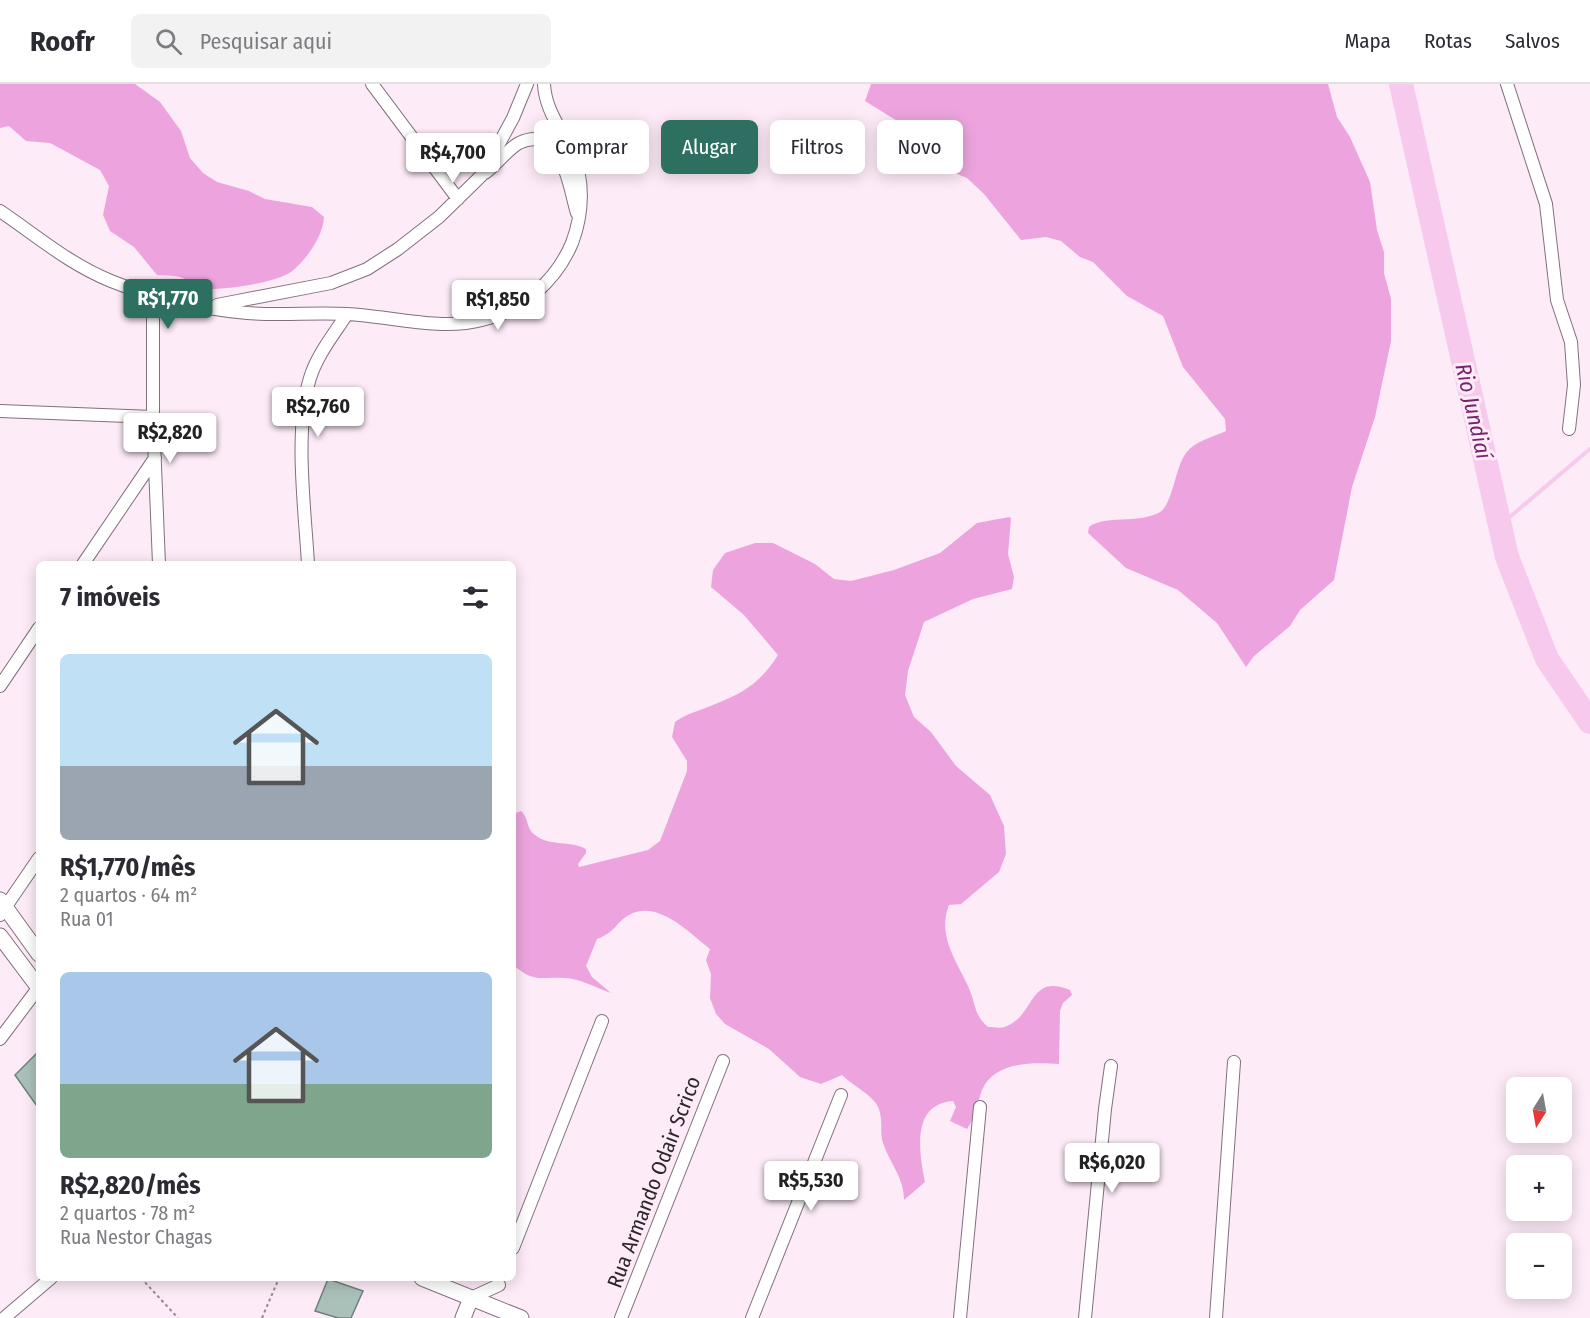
<!DOCTYPE html>
<html lang="pt">
<head>
<meta charset="utf-8">
<style>
	body { margin:0; font-family:"Fira Sans Condensed",sans-serif; background:#f2f2f3; color:#2b2b33; height:100vh; display:flex; flex-direction:column; font-size:22px; white-space:nowrap }
	* { box-sizing:border-box; margin:0 }
	p { font-size:20px; color:#7c7c81 }
	.icon { flex:none; width:33px; height:33px; fill:none; stroke:currentColor; stroke-width:2; stroke-linecap:round; stroke-linejoin:round }
	.map { position:relative; flex:1; overflow:hidden }
	.side { position:absolute; left:36px; top:477px; width:480px; height:720px; display:flex; flex-direction:column; background:#fff; border-radius:9px; box-shadow:0 3px 15px #0003 }
	.side>* { flex:none }
	.banner { position:absolute; left:534px; top:36px; width:570px; height:54px; display:flex; gap:12px }
	.needle { width:39px; rotate:191deg }
	.controls { position:absolute; left:1506px; top:993px; display:grid; gap:12px }
	.controls a { display:grid; place-items:center; width:66px; height:66px; border-radius:9px; background:#fff; box-shadow:0 3px 15px #0003; font-size:30px }
	.price { position:absolute; translate:-50% -51px; padding:0 14px; border-radius:6px; background:#fff; color:#222; font-size:20px; line-height:39px; filter:drop-shadow(0 2px 3px #0008) }
	.price::after { content:''; position:absolute; left:50%; top:36px; width:18px; height:14px; margin-left:-9px; background:inherit; clip-path:polygon(0 0,100% 0,50% 100%) }
	.price.on { background:#2d6f60; color:#fff }
	ul { padding:0; list-style:none }
	li { display:grid; align-content:center; gap:12px; height:318px; padding:0 24px }
	li span { display:grid; place-items:center; height:186px; border-radius:9px; color:#555 }
	li>.icon { margin-inline-start:auto }
	span .icon { width:108px; height:108px; fill:#fffc; stroke-width:1 }
	li b { font-size:26px }
	h2 { display:flex; justify-content:space-between; align-items:center; height:72px; padding:0 24px; font-size:26px }
	.chip { padding:0 21px; border-radius:9px; background:#fff; box-shadow:0 3px 15px #0003; font-size:21px; line-height:54px }
	.chip.on { background:#2d6f60; color:#fff }
	header { display:flex; align-items:center; gap:36px; box-sizing:border-box; height:84px; padding:0 30px; background:#fff; border-bottom:2px solid #e1e1e2 }
	header strong { font-size:28px }
	nav { display:flex; gap:33px; margin-inline-start:auto; font-size:21px }
	.search { width:420px; height:54px; background:#f2f2f3; display:flex; align-items:center; gap:15px; box-sizing:border-box; padding:0 21px; border-radius:9px; color:#7c7c81; font-size:22px }
	.map>svg:first-child { display:block }
</style>
</head>
<body>
<header>
<strong>Roofr</strong>
<div class="search"><svg class="icon" aria-label="search" viewBox="0 0 24 24"><circle cx="10" cy="10" r="6"/><path d="M15 15l6 6"/></svg>Pesquisar aqui</div>
<nav><a>Mapa</a><a>Rotas</a><a>Salvos</a></nav>
</header>
<div class="map">
<svg width="1590" height="1234" viewBox="0 0 1590 1234">
	<rect width="100%" height="100%" fill="#fdebf8"/>
	<!-- green -->
	<path fill="#eda4de" d="M 0,0 L 135,0 L 160,18 L 181,47 L 190,74 L 203,89 L 217,98 L 249,107 L 265,115 L 312,123 L 324,133 C 323,153 306,176 291,188 C 275,199 224,206 204,205 C 193,204 189,196 180,193 C 173,191 164,192 157,191 L 134,163 L 110,147 L 103,131 L 109,102 L 100,86 L 50,59 L 26,57 L 9,42 L 0,44 Z
		M 871,0 L 1328,0 L 1337,33 L 1350,53 L 1370,98 L 1377,146 L 1384,168 L 1384,189 L 1391,215 L 1391,257 L 1375,333 L 1352,403 L 1334,496 L 1300,526 L 1290,542 L 1254,572 L 1246,583 L 1217,539 L 1178,506 L 1126,484 L 1088,449 L 1089,443 C 1106,430 1137,441 1160,428 C 1173,420 1175,383 1186,369 C 1195,357 1213,353 1226,347 L 1225,335 L 1183,283 L 1163,232 L 1127,212 L 1093,178 L 1080,173 L 1061,157 L 1046,153 L 1021,156 L 984,110 L 967,94 L 925,77 L 899,38 L 865,17 Z
		M 1009,433 L 1011,434 L 1008,470 L 1014,493 L 1012,505 L 973,515 L 924,538 L 908,587 L 905,611 L 914,633 L 931,648 L 956,682 L 990,711 L 1004,742 L 1006,770 L 999,788 L 961,820 L 949,821 C 937,851 956,876 968,902 C 976,919 973,930 988,943 C 994,943 1002,945 1007,942 C 1035,931 1029,889 1070,906 L 1072,911 L 1063,919 L 1060,927 L 1059,980 C 1034,978 994,977 982,1006 C 977,1019 976,1033 967,1045 L 950,1037 L 956,1023 L 953,1017 C 911,1020 919,1068 925,1098 L 904,1116 C 904,1093 890,1080 883,1059 C 879,1045 885,1032 875,1018 C 867,1008 852,1001 842,991 L 821,1000 L 800,993 L 769,965 L 725,940 L 716,930 L 710,914 L 711,890 L 706,876 L 710,865 C 689,849 658,815 629,831 C 615,839 616,848 597,855 L 586,882 L 592,893 L 611,909 C 597,904 580,895 566,894 C 539,892 536,900 513,881 L 513,730 L 521,727 C 529,734 526,745 535,751 C 550,763 570,756 586,765 L 586,769 L 578,780 L 579,783 L 648,766 L 660,757 L 687,687 L 687,677 L 672,653 L 675,638 C 687,629 699,627 713,621 C 744,609 760,599 778,571 L 744,531 L 711,503 L 713,486 L 725,469 L 755,459 L 773,459 L 815,480 L 834,495 L 851,497 L 894,486 L 940,469 L 977,439 Z"/>
	<g fill="none" stroke-linecap="round" stroke-linejoin="round">
		<!-- stream -->
		<path stroke="#f7c9ed" stroke-width="4" d="M 1499,442 L 1590,365"/>
		<!-- river -->
		<path stroke="#f7c9ed" stroke-width="24" d="M 1401,0 L 1507,473 L 1547,575 L 1590,638"/>
	</g>
	<!-- building -->
	<path fill="#aac1ba" stroke="#6d827b" stroke-width="1.5" d="M 39,967 L 39,1025 L 15,991 Z
		M 328,1195 L 363,1207 L 351,1234 L 338,1234 L 315,1227 Z"/>
	<g fill="none" stroke-linecap="round" stroke-linejoin="round">
		<!-- minor casing -->
		<g stroke="#81717d" stroke-width="14">
			<path id="minor" d="M 372,0 L 458,115
				M 1507,0 L 1546,120 L 1557,216 L 1571,258 L 1574,301 L 1569,345
				M 485,89 C 496,81 509,64 519,59 C 563,39 569,104 577,129
				M 0,127 C 37,152 69,180 111,197 C 153,214 202,225 247,229 C 280,232 314,228 347,230 C 390,232 440,247 482,236 C 522,227 556,197 572,159 C 583,130 585,95 571,67 C 561,45 545,25 544,0
				M 153,211 L 153,333 L 159,480
				M 217,221 L 331,199 L 367,185 L 398,165 L 439,133 L 482,91 L 513,34 L 527,0
				M 0,327 L 153,333
				M 83,480 L 155,374
				M 308,480 C 305,426 294,346 310,294 C 317,271 334,250 347,230
				M 0,602 L 39,544
				M 0,831 L 39,774
				M 0,955 L 39,903
				M 513,1164 L 602,937
				M 471,1214 L 499,1201
				M 4,1234 L 51,1194
				M 621,1234 L 723,977
				M 752,1234 L 841,1011
				M 960,1234 L 980,1023
				M 1085,1234 L 1105,1025 L 1111,982
				M 1216,1234 L 1234,978"/>
		</g>
		<!-- tertiary casing -->
		<g stroke="#81717d" stroke-width="17">
			<path id="tertiary" d="M 0,816 L 39,870
				M 0,852 L 39,904
				M 422,1194 L 521,1234
				M 463,1234 L 471,1214"/>
		</g>
		<!-- path -->
		<path stroke="#968992" stroke-width="2" stroke-dasharray="3 3" stroke-linecap="butt" d="M 141,1194 L 178,1234
			M 262,1234 L 279,1194"/>
		<!-- minor -->
		<use href="#minor" stroke="#fff" stroke-width="12"/>
		<!-- tertiary -->
		<use href="#tertiary" stroke="#fff" stroke-width="15"/>
	</g>
	<g text-anchor="middle" stroke-width="6" stroke-linejoin="round" paint-order="stroke">
		<!-- street labels -->
		<g font-size="21" fill="#2d262b" stroke="#fdebf8">
			<text transform="translate(654 1098) rotate(-69)" y="7">Rua Armando Odair Scrico</text>
		</g>
		<!-- water labels -->
		<g font-size="22" font-style="italic" fill="#77226b" stroke="#fdebf8">
			<text transform="translate(1474 327) rotate(77)" y="8">Rio Jundiaí</text>
		</g>
	</g>
</svg>
<div class="controls">
<a><svg class="needle" viewBox="-14 -14 28 28"><path d="M0-13l5 13h-10z" fill="#e53935"/><path d="M0 13l5-13h-10z" fill="#7c7c81"/></svg></a>
<a>+</a>
<a>−</a>
</div>
<b class="price" style="left:453px;top:100px">R$4,700</b>
<b class="price on" style="left:168px;top:246px">R$1,770</b>
<b class="price" style="left:498px;top:247px">R$1,850</b>
<b class="price" style="left:318px;top:354px">R$2,760</b>
<b class="price" style="left:170px;top:380px">R$2,820</b>
<b class="price" style="left:1112px;top:1110px">R$6,020</b>
<b class="price" style="left:811px;top:1128px">R$5,530</b>
<div class="banner">
<a class="chip">Comprar</a>
<a class="chip on">Alugar</a>
<a class="chip">Filtros</a>
<a class="chip">Novo</a>
</div>
<section class="side">
<h2>7 imóveis<svg class="icon" aria-label="filters" viewBox="0 0 24 24"><path d="M4 7h16M4 17h16"/><circle cx="9" cy="7" r="2"/><circle cx="15" cy="17" r="2"/></svg></h2>
<ul>
<li><span style="background:linear-gradient(#bfe0f5 60%,#9aa5b1 0)"><svg class="icon" aria-label="home" viewBox="0 0 24 24"><path d="M3 11l9-7 9 7M6 9v11h12V9"/></svg></span><div><b>R$1,770/mês</b><p>2 quartos · 64 m²</p><p>Rua 01</p></div></li>
<li><span style="background:linear-gradient(#a9c7e8 60%,#7fa58c 0)"><svg class="icon" aria-label="home" viewBox="0 0 24 24"><path d="M3 11l9-7 9 7M6 9v11h12V9"/></svg></span><div><b>R$2,820/mês</b><p>2 quartos · 78 m²</p><p>Rua Nestor Chagas</p></div></li>
</ul>
</section>
</div>
</body>
</html>
